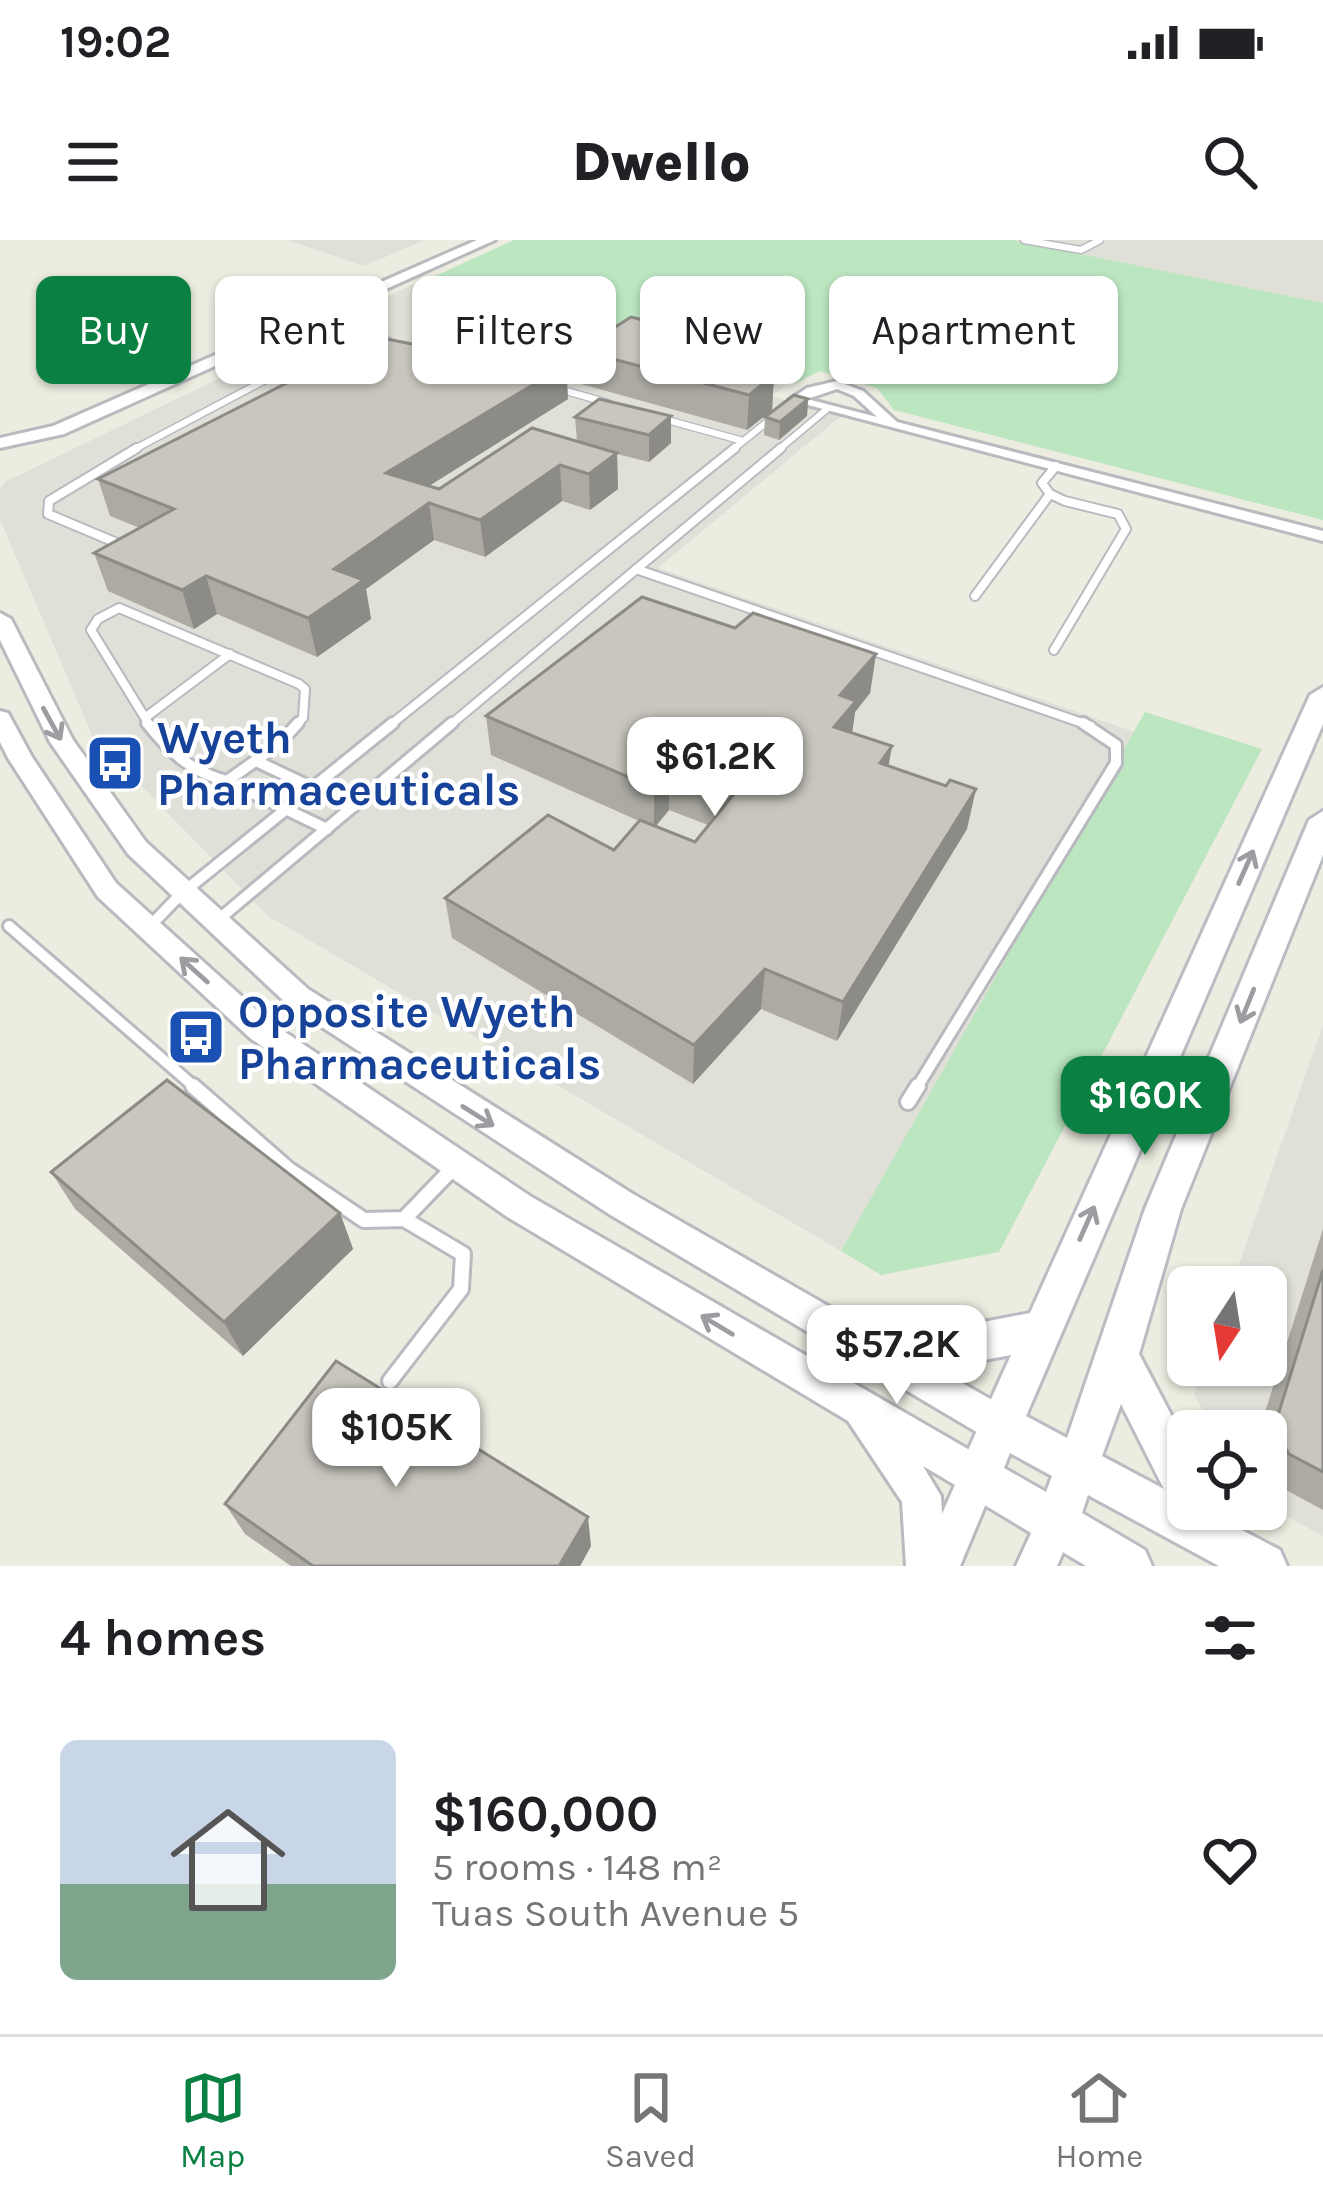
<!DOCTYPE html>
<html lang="en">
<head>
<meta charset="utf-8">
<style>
	body { margin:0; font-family:Karla,sans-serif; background:#f6f6f6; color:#202124; height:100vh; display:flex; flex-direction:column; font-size:45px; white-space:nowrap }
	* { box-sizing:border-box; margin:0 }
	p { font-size:39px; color:#757577 }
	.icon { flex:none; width:66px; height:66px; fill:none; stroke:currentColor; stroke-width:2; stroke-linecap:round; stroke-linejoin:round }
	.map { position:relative; height:1326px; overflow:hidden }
	.details { display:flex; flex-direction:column; background:#fff; flex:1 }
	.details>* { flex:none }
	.banner { position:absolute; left:36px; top:36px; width:1251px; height:108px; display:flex; gap:24px }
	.needle { width:78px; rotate:192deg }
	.fabs { position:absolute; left:1167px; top:1026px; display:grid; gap:24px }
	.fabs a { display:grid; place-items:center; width:120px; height:120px; border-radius:18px; background:#fff; box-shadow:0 3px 9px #0004; font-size:60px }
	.price { position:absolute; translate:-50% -102px; padding:0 27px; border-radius:24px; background:#fff; color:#222; font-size:39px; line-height:78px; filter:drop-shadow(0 3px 6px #0008) }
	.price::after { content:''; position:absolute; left:50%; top:72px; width:36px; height:27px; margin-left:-18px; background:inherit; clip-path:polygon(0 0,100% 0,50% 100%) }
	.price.active { background:#0b8043; color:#fff }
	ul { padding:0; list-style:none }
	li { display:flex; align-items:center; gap:36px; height:300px; padding:0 60px }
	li+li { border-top:3px solid #e0e0e0 }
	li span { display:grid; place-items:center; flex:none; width:336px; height:240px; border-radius:18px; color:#555 }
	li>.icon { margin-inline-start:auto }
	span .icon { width:144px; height:144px; fill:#fffc; stroke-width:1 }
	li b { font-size:51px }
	h2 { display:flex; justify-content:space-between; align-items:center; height:144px; padding:0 60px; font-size:51px }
	.pill { padding:0 42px; border-radius:18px; background:#fff; box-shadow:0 3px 9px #0004; font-size:42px; line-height:108px }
	.pill.active { background:#0b8043; color:#fff }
	.status { display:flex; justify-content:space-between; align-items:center; height:84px; padding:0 60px; background:#fff; direction:ltr }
	.status svg { height:33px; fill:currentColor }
	header { display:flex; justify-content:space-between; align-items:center; height:156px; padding:0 60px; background:#fff; font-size:54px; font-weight:800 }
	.menu { display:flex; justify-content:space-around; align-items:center; height:168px; border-top:3px solid #e0e0e0; background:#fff; font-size:33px; color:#757577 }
	.menu a { display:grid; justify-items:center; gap:6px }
	.menu .active { color:#0b8043 }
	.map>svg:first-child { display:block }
</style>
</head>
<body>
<div class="status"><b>19:02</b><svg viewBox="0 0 49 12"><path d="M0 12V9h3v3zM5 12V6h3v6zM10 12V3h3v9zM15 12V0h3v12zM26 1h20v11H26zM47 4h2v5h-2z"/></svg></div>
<header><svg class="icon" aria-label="menu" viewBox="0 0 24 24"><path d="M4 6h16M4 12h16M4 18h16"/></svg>Dwello<svg class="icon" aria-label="search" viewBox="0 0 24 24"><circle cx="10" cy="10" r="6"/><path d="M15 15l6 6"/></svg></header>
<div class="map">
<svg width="1323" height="1326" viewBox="0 0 1323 1326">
	<rect width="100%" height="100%" fill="#edece0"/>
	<!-- industrial -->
	<path fill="#e0dfd8" d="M 287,0 L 425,0 L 364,26 Z
		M 1011,0 L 1323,0 L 1323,63 Z
		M 414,44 L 785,147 L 771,156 L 841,176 L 658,328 L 1135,492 L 841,1011 L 268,676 L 92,495 L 0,279 L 0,249 L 5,242 Z
		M 1323,785 L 1323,1296 L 1266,1265 L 1266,1191 L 1213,1191 L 1194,1154 L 1204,1125 L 1266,1125 L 1266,1047 L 1231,1047 Z"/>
	<!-- green -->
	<path fill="#bbe6c0" d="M 514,0 L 1011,0 L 1323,63 L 1323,280 L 894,170 L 877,148 L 820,131 L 796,143 L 422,42 Z
		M 1145,472 L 1262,509 L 999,1012 L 881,1035 L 841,1011 Z"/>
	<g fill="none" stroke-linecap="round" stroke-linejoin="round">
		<!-- service-far3 casing -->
		<g stroke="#b9bac0" stroke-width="9">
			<path id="service-far3" d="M 1024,0 L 1081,10 L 1100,0
				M 429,112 L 504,133
				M 556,148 L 608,163
				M 660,178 L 743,201
				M 131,211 L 343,99 L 361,95 L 388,100
				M 731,211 L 772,178
				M 777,211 L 827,169"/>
		</g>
		<!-- service-far2 casing -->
		<g stroke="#b9bac0" stroke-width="12">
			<path id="service-far2" d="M 124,306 L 48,274 L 49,261 L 137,208
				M 636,329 L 1091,486
				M 975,356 L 1050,254
				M 1054,410 L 1126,289 L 1118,274 L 1065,261 L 1050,254 L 1042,243 L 1056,226
				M 146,477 L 230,414
				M 150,486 L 91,390 L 98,379 L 119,368 L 299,444 L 305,449 L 303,478 L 295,486
				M 389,486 L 735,208
				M 449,486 L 781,208"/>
		</g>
		<!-- service-far1 casing -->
		<g stroke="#b9bac0" stroke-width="16">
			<path id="service-far1" d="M 147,483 C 170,512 191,532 227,541 L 279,504 L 298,483
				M 256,521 L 353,567
				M 227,541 L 327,589
				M 218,680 L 452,483
				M 9,686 L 197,849
				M 150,686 L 181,654 L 393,483
				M 916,849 L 1116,523 L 1116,505 L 1083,483"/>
		</g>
		<!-- service casing -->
		<g stroke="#b9bac0" stroke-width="20">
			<path id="service" d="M 193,846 L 288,929 L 364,980 L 404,979 L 455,926
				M 908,862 L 918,846
				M 390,1141 L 461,1049 L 463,1014 L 404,979"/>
		</g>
		<!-- minor casing -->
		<g stroke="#b9bac0" stroke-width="6">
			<path id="minor" d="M 837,141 L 863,151 L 897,182 L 1323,291 L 1323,301 L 789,160 L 807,148 ZM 837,149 L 854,156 L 877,177 L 807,159 Z"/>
		</g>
		<!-- tertiary casing -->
		<g stroke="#b9bac0" stroke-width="6">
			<path id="tertiary" d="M 477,0 L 495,0 L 64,194 L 0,208 L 0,198 L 53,186 Z
				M 0,373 L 11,379 L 73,500 L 146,602 L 308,749 L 633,954 L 1011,1171 L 1017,1184 L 1011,1197 L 998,1203 L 985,1197 L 609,974 L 288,765 L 128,614 L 50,502 L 0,400 Z
				M 0,471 L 8,473 L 32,517 L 116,643 L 270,782 L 530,956 L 992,1223 L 997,1237 L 960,1326 L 906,1326 L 902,1262 L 848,1181 L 506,976 L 250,798 L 98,657 L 8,518 L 0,502 ZM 923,1226 L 955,1245 L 942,1274 L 941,1256 Z
				M 1056,1263 L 1070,1269 L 1076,1283 L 1057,1326 L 1016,1326 L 1042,1269 Z"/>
		</g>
		<!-- secondary casing -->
		<g stroke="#b9bcc3" stroke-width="6">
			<path id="secondary" d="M 1323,447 L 1323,484 L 1026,1176 L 1067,1198 L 1145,969 L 1309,580 L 1323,571 L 1323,615 L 1181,969 L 1139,1114 L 1188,1207 L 1188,1269 L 1202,1269 L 1280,1310 L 1287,1326 L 1219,1326 L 1088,1255 L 1082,1273 L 1145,1310 L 1152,1326 L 1086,1326 L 963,1252 L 956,1237 L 1011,1115 L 947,1127 L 833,1106 L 819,1100 L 813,1087 L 819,1074 L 833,1068 L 947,1089 L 1030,1073 L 1310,455 ZM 1121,1164 L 1164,1249 L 1102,1216 ZM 1010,1213 L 1052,1236 L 1046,1252 L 1004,1228 Z"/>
		</g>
		<!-- service-far3 -->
		<use href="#service-far3" stroke="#fff" stroke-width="6"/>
		<!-- service-far2 -->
		<use href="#service-far2" stroke="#fff" stroke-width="8"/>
		<!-- service-far1 -->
		<use href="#service-far1" stroke="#fff" stroke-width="10"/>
		<!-- service -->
		<use href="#service" stroke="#fff" stroke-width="14"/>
		<!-- minor -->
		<use href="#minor" fill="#fff" fill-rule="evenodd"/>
		<!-- tertiary -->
		<use href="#tertiary" fill="#fff" fill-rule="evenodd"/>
		<!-- secondary -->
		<use href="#secondary" fill="#fff" fill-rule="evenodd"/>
	</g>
	<!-- wall -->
	<path fill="#acaaa3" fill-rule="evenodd" d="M 754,108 L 753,130 L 774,135 L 772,170 L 747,190 L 581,144 L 579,110 Z
		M 442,116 L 492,131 L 566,125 L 568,159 L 429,246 L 439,249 L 577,201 L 575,177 L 599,159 L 671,203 L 649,222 L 617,214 L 618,249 L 590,270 L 562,261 L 485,317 L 434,300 L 366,349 L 371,379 L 317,417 L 217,374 L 194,389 L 108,351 L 94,313 L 140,288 L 110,276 L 98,239 Z
		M 808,159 L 807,176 L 779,200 L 764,195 L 765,177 Z
		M 735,388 L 876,414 L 870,453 L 855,472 L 852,493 L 889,526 L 967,589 L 837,801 L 761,769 L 693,844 L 452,698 L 445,658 L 614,610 L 639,581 L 491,515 L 486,476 ZM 669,570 L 708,585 L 695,602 L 656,586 Z
		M 51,932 L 340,973 L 353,1009 L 243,1116 L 75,969 Z
		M 1323,989 L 1323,1270 L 1266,1239 L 1266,1191 L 1259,1191 Z
		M 225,1264 L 591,1306 L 580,1326 L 291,1326 L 245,1294 Z"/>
	<!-- shaded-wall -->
	<path fill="#8c8b85" d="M 754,108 L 753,142 L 731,124 Z
		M 566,125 L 568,159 L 392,269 L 386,233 Z
		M 774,135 L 772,170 L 747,190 L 749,155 Z
		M 808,159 L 807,176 L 779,200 L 780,182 Z
		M 671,176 L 671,203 L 649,222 L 649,195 Z
		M 617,213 L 618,249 L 590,270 L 589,234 Z
		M 560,225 L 562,261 L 485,317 L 480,280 Z
		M 429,263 L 434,300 L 366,349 L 371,379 L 317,417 L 308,378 L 334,329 Z
		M 206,336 L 217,374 L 194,389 L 182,350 Z
		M 876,414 L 870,453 L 855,472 L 851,501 L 830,526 L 840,455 Z
		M 892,506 L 885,546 L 880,523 Z
		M 669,530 L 669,570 L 654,588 L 654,548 Z
		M 976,549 L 967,589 L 837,801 L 843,762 Z
		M 765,729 L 761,769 L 693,844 L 694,805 Z
		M 340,973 L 353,1009 L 243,1116 L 224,1082 Z
		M 588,1277 L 591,1306 L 580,1326 L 559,1326 Z"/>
	<!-- building -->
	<path fill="#c8c6be" stroke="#8c8b85" stroke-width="3" d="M 631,77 L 754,108 L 731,124 L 774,135 L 749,155 L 579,110 Z
		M 377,97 L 442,110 L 435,114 L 492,131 L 523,113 L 566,125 L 386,233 L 439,249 L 532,188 L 617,213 L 589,234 L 560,225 L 480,280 L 429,263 L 334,329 L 364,340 L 308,378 L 206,336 L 182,350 L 94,313 L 174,269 L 98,239 Z
		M 794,155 L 808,159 L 780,182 L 765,177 Z
		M 599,159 L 671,176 L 649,195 L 575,177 Z
		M 642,357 L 735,388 L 753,373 L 876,414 L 840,455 L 856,461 L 834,487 L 892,506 L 880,523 L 946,546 L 950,540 L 976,549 L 843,762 L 765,729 L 694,805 L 445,658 L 548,575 L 614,610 L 640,580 L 695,602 L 734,554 L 669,530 L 654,548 L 486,476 Z
		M 167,840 L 340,973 L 224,1082 L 51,932 Z
		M 1323,1030 L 1323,1232 L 1289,1214 L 1274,1188 Z
		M 336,1121 L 588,1277 L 559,1326 L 313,1326 L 225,1264 Z"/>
	<!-- one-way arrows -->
	<defs><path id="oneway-shaft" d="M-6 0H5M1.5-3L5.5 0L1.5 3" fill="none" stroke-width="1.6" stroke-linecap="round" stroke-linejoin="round" transform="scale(3)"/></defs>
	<g stroke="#9b9da1">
		<use href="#oneway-shaft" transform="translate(52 484) rotate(61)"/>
		<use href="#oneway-shaft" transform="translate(1246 627) rotate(-66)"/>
		<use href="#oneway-shaft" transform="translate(194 730) rotate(-138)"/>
		<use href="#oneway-shaft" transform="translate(1247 766) rotate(112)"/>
		<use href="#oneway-shaft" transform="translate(478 876) rotate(32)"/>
		<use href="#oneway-shaft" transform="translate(1087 983) rotate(-66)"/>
		<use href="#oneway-shaft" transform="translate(717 1085) rotate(-149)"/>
	</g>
	<!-- icons -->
	<defs>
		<g id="bus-square" transform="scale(3)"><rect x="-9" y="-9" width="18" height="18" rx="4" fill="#1a4fb4" stroke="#fff"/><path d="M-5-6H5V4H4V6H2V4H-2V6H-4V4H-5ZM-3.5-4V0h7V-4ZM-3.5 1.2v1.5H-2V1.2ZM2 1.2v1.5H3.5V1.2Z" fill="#fff"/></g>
	</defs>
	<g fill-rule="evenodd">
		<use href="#bus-square" x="115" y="523"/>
		<use href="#bus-square" x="196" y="797"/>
	</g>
	<g text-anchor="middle" stroke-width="9" stroke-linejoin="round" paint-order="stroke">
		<!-- transit labels -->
		<g font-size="45" font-weight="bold" fill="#164399" stroke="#fff" text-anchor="start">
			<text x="157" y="513">Wyeth<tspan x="157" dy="52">Pharmaceuticals</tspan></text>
			<text x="238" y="787">Opposite Wyeth<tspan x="238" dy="52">Pharmaceuticals</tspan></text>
		</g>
	</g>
</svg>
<div class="fabs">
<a><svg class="needle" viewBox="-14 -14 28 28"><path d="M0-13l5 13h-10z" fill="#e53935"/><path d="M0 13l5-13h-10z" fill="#757577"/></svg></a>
<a><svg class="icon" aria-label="locate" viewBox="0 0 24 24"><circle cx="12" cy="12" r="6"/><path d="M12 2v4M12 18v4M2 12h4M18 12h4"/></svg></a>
</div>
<b class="price" style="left:715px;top:579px">$61.2K</b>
<b class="price active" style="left:1145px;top:918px">$160K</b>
<b class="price" style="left:897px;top:1167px">$57.2K</b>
<b class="price" style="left:396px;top:1250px">$105K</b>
<div class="banner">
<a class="pill active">Buy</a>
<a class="pill">Rent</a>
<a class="pill">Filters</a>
<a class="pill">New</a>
<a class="pill">Apartment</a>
</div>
</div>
<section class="details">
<h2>4 homes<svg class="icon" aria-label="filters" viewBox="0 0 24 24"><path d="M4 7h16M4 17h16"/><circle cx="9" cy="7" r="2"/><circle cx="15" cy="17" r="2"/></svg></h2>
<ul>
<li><span style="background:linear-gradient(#c9d6e8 60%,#7fa58c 0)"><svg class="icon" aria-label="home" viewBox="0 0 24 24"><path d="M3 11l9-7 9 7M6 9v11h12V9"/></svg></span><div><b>$160,000</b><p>5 rooms · 148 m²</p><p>Tuas South Avenue 5</p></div><svg class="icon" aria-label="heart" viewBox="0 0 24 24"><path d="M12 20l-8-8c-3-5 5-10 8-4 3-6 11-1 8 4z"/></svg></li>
</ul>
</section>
<nav class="menu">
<a class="active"><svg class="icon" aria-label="map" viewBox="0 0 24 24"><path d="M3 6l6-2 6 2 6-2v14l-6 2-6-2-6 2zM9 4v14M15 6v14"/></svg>Map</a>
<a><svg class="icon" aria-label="saved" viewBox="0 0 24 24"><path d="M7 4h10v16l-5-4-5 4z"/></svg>Saved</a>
<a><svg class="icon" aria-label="home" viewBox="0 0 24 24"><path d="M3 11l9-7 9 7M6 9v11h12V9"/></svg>Home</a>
</nav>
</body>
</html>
